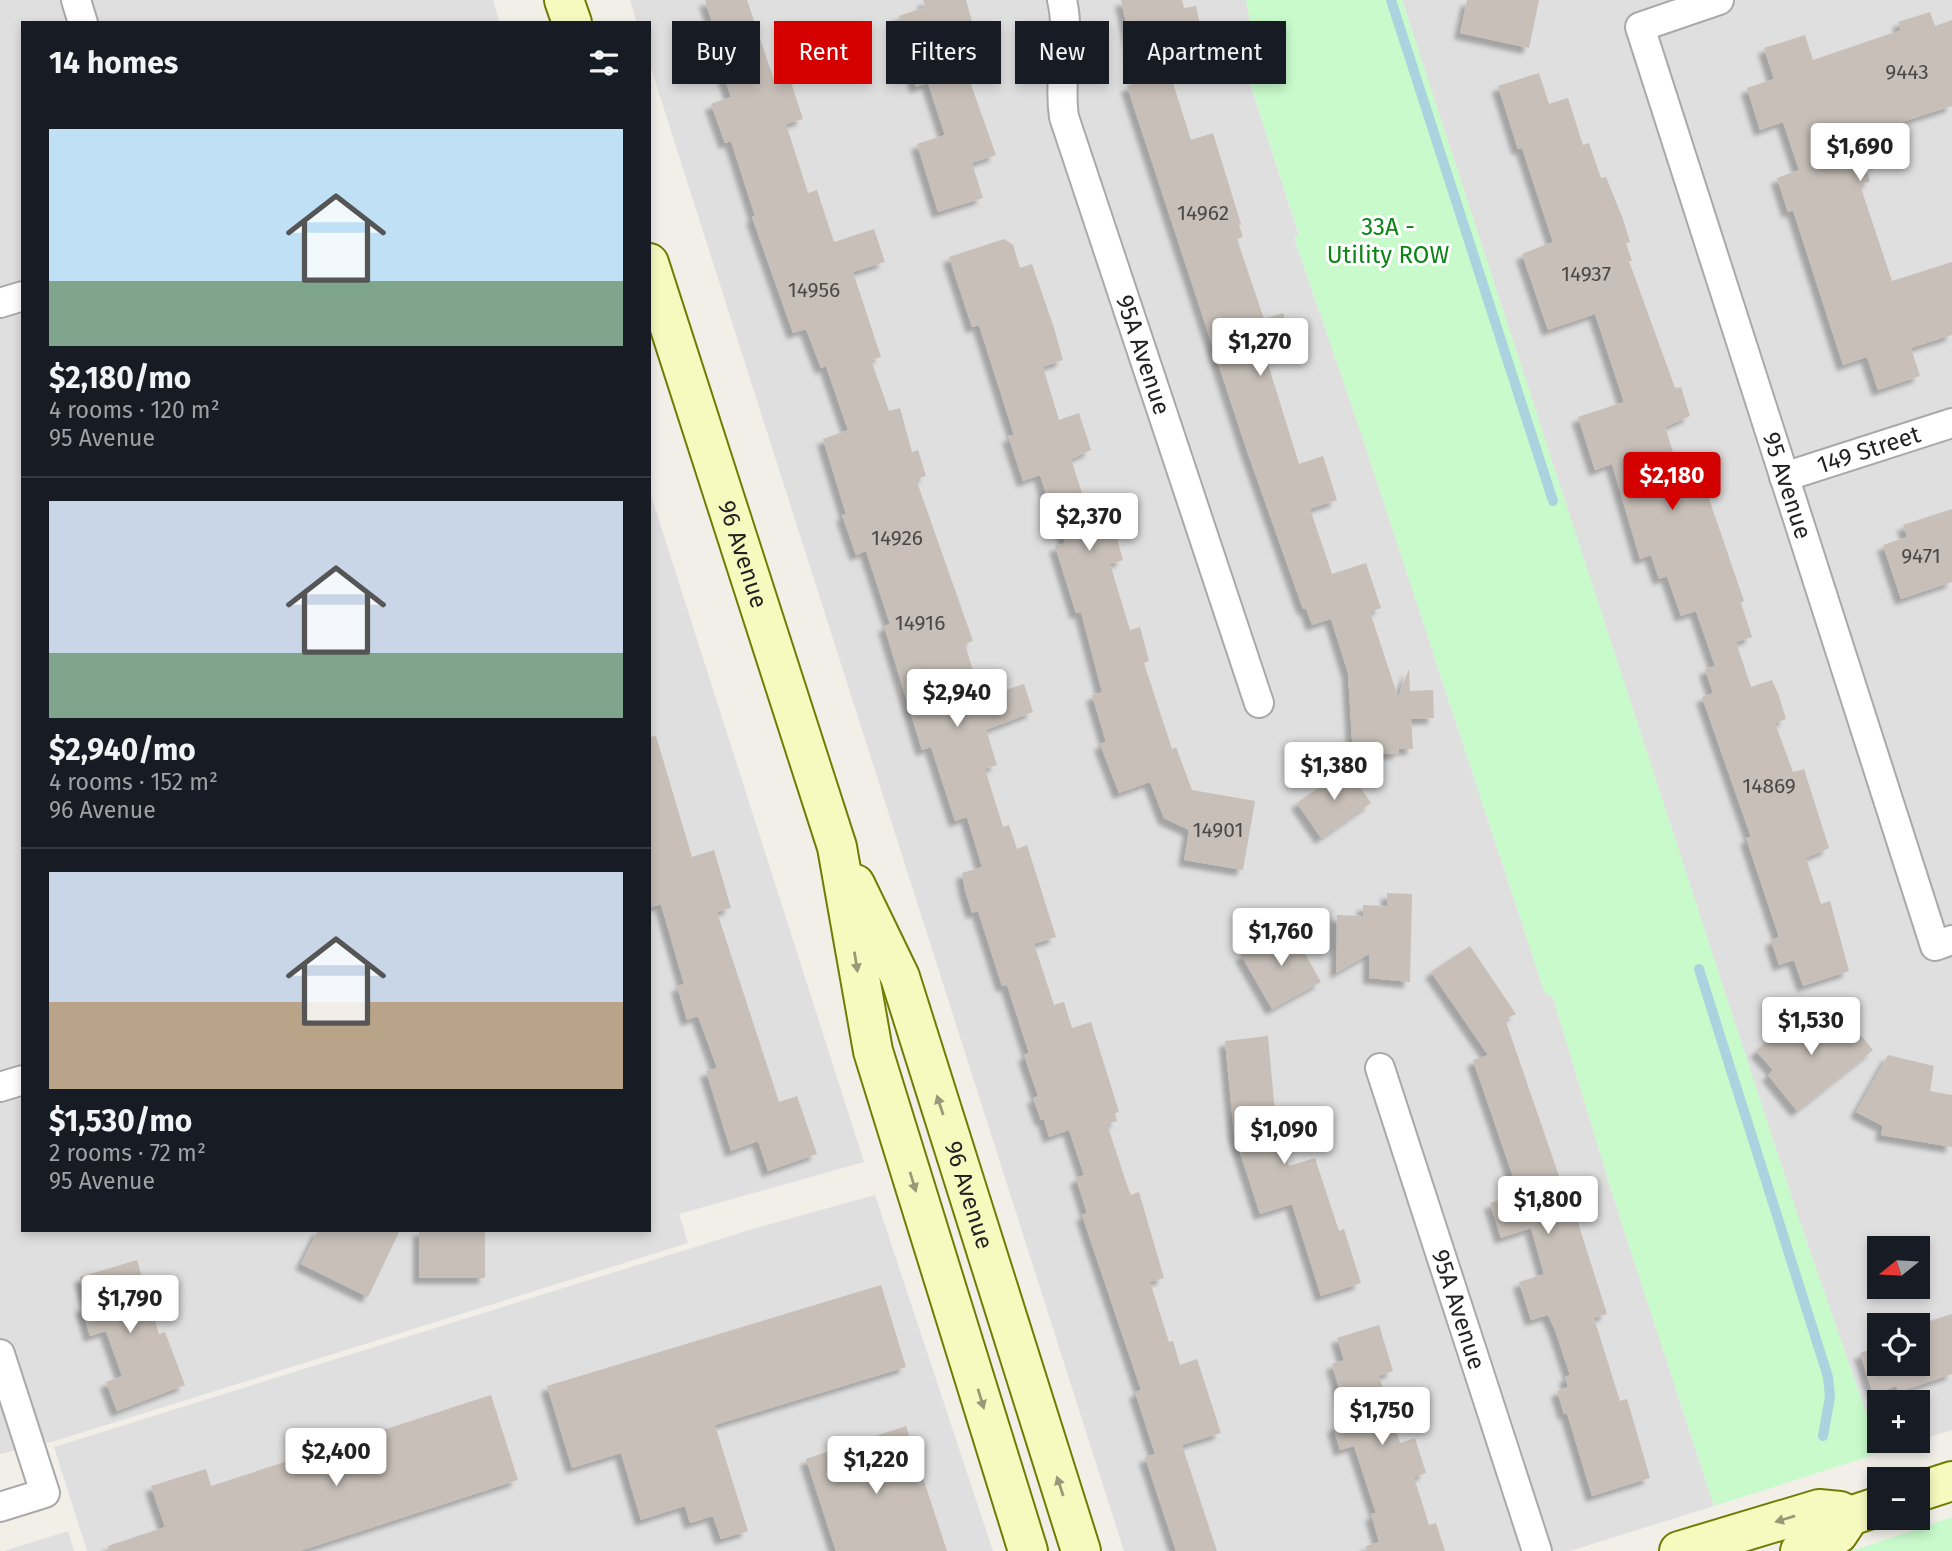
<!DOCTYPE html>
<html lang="en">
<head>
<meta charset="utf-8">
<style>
	body { margin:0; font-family:"Fira Sans",sans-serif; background:#20242c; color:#f1f3f6; height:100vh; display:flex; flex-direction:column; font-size:26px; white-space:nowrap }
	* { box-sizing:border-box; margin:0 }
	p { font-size:23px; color:#9ea1a6 }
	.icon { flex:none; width:38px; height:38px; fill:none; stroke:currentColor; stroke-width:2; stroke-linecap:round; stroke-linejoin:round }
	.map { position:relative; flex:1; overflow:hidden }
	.panel { position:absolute; left:21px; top:21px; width:630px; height:1211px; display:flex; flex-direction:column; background:#171b24; border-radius:0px; box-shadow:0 4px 10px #0003 }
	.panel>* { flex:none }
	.hud { position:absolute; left:672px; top:21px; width:665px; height:63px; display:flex; gap:14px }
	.needle { width:46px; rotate:252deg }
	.tools { position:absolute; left:1867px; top:1236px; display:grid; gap:14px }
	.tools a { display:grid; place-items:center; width:63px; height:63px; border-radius:0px; background:#171b24; box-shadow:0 4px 10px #0003; font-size:35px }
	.price { position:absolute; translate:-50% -60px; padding:0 16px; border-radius:7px; background:#fff; color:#222; font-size:23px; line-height:46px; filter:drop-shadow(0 2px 4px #0008) }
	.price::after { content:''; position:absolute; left:50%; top:42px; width:21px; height:16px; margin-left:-10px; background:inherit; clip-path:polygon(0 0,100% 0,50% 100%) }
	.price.on { background:#d40000; color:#fff }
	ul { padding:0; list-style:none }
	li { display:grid; align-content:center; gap:14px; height:371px; padding:0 28px }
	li+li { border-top:2px solid #363941 }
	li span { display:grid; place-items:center; height:217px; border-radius:0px; color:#555 }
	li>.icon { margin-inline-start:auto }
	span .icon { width:126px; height:126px; fill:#fffc; stroke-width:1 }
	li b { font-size:30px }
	h2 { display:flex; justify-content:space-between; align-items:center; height:84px; padding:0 28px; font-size:30px }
	.tag { padding:0 24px; border-radius:0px; background:#171b24; box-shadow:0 4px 10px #0003; font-size:24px; line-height:63px }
	.tag.on { background:#d40000; color:#fff }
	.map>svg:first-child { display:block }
</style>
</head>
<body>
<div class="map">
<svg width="1952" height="1551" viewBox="0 0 1952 1551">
	<defs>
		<filter id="shadow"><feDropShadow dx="-6" dy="6" stdDeviation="2" flood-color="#0004"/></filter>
	</defs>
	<rect width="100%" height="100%" fill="#f2efe9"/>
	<!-- residential -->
	<path fill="#e0dfdf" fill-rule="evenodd" d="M 0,0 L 493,0 L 500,23 L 23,23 L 23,1230 L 649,1230 L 649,489 L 864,1162 L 679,1214 L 688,1243 L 55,1441 L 0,1454 Z
		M 630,0 L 1246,0 L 1252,32 L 1237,43 L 1299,236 L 1294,238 L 1359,427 L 1544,991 L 1553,998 L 1618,1212 L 1714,1506 L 1570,1551 L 1124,1551 L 649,62 L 649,23 L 637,23 Z
		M 1402,0 L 1952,0 L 1952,1430 L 1880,1453 L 1798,1217 ZM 1880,1248 L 1918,1248 L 1918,1286 L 1880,1286 ZM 1880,1325 L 1918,1325 L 1918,1363 L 1880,1363 ZM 1880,1402 L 1918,1402 L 1918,1440 L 1880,1440 Z
		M 875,1195 L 993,1551 L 87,1551 L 54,1447 L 756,1228 Z
		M 68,1531 L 74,1551 L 4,1551 Z"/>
	<!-- park -->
	<path fill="#c8facc" d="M 1246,0 L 1402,0 L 1798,1216 L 1880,1453 L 1714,1506 L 1618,1212 L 1553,998 L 1544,991 L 1359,427 L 1294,238 L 1299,235 L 1237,42 L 1247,39 L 1252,32 Z
		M 1952,1517 L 1952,1551 L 1852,1551 Z"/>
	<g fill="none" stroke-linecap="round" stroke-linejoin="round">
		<!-- stream -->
		<path stroke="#aad3df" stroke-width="10" d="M 1391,0 L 1553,501
			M 1699,969 L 1828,1377 L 1830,1397 L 1823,1436"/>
	</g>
	<!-- building -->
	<path fill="#c7bfb8" filter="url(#shadow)" d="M 705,0 L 747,0 L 775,83 L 790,79 L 803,119 L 786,124 L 808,193 L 817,190 L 834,242 L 874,229 L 885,262 L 853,272 L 881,357 L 871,360 L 889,411 L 900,408 L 912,452 L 918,450 L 926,476 L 916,479 L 973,641 L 965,644 L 981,698 L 1024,684 L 1033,712 L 986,730 L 997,765 L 985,769 L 1003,827 L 1009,825 L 1017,849 L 1027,845 L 1056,937 L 1034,944 L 1054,1005 L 1064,1002 L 1072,1028 L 1091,1022 L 1119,1112 L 1115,1113 L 1117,1121 L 1107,1124 L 1129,1191 L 1131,1195 L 1139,1192 L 1164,1278 L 1150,1282 L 1169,1342 L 1173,1341 L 1180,1365 L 1197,1359 L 1221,1433 L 1182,1445 L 1217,1551 L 1176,1551 L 1145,1457 L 1155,1454 L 1135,1392 L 1141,1390 L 1082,1215 L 1087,1213 L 1076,1178 L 1084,1175 L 1069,1130 L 1049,1137 L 1044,1120 L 1041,1120 L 1033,1098 L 1038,1096 L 1024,1055 L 1029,1053 L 1007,985 L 1002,986 L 978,911 L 972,913 L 965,890 L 962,873 L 982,867 L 967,817 L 955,821 L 931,747 L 922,750 L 884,626 L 890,624 L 866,551 L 856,555 L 842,515 L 846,514 L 823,439 L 848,430 L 826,366 L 821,368 L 806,329 L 793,333 L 752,217 L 755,216 L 731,141 L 725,143 L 711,104 L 731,97 L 707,27 L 713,25 Z
		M 923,0 L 966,0 L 982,56 L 963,62 L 996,155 L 972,163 L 983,198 L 938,212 L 917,144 L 945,135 L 928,83 L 916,87 L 901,39 L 906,38 L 899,16 L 926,7 Z
		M 1121,0 L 1182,0 L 1184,8 L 1196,6 L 1201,30 L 1189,33 L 1190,47 L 1175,50 L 1178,60 L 1167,64 L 1191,140 L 1213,133 L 1241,224 L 1239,225 L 1243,237 L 1237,239 L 1264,319 L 1283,313 L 1292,338 L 1263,348 L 1299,464 L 1323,456 L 1337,500 L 1310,509 L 1332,574 L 1366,563 L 1381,608 L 1370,612 L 1398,697 L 1409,669 L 1410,691 L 1433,690 L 1434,718 L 1411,719 L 1413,749 L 1399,749 L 1399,753 L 1353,756 L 1348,673 L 1331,619 L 1312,625 L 1306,608 L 1303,609 L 1246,448 L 1127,86 L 1139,82 Z
		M 1467,0 L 1539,0 L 1529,48 L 1460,33 Z
		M 1930,12 L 1935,26 L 1952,20 L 1952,106 L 1902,122 L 1905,131 L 1858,146 L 1870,181 L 1860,185 L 1892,281 L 1952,262 L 1952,335 L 1911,348 L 1920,376 L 1878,390 L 1867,357 L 1843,365 L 1793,210 L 1788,212 L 1777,178 L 1799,170 L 1783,122 L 1760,130 L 1747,88 L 1774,79 L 1764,48 L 1805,35 L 1813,60 L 1901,30 L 1898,22 Z
		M 1539,73 L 1549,104 L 1568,98 L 1583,145 L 1589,143 L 1601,178 L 1606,177 L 1623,219 L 1630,242 L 1626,243 L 1632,261 L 1629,261 L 1675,388 L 1681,387 L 1690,416 L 1665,427 L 1685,490 L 1704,484 L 1744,601 L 1741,603 L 1752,637 L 1736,642 L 1751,687 L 1772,680 L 1778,693 L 1786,719 L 1775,723 L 1793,772 L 1804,769 L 1829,848 L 1806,858 L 1821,904 L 1830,901 L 1849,971 L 1803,986 L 1794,960 L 1779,965 L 1771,940 L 1779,937 L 1746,838 L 1751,837 L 1702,697 L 1713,693 L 1705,669 L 1715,666 L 1696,611 L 1681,616 L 1667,576 L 1659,579 L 1651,555 L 1640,559 L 1612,464 L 1595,470 L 1578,417 L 1624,402 L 1595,314 L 1548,330 L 1522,254 L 1553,242 L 1522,148 L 1518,149 L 1498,86 Z
		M 1004,239 L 1013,245 L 1020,268 L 1032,264 L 1054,328 L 1063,360 L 1043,367 L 1059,420 L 1079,413 L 1091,450 L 1071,459 L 1095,534 L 1114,528 L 1123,560 L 1110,564 L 1130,630 L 1140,627 L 1149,661 L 1144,663 L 1172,749 L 1176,747 L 1192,790 L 1255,801 L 1243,870 L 1184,860 L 1189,830 L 1164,818 L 1150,782 L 1119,793 L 1100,744 L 1106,742 L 1092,695 L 1102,692 L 1081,612 L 1076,613 L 1055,546 L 1065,543 L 1052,495 L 1047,496 L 1040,475 L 1023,481 L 1008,436 L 1014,435 L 979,325 L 972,327 L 949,257 Z
		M 1952,509 L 1952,582 L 1901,599 L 1883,545 L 1907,537 L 1903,525 Z
		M 656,736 L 692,857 L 714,850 L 731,908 L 717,912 L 779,1102 L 797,1096 L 817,1154 L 768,1171 L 758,1141 L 731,1151 L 706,1071 L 717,1068 L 698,1016 L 687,1020 L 677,986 L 684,984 L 661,904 L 649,908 L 649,737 Z
		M 1345,764 L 1371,803 L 1321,838 L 1297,803 L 1327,782 L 1324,779 Z
		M 1387,893 L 1412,894 L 1410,982 L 1369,978 L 1369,954 L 1336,973 L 1337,915 L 1363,916 L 1363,905 L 1387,906 Z
		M 1290,927 L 1321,982 L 1272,1009 L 1241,955 Z
		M 1470,946 L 1516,1014 L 1505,1019 L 1570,1208 L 1573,1207 L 1607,1314 L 1594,1318 L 1620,1401 L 1627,1399 L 1650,1478 L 1592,1496 L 1567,1413 L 1564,1414 L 1557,1391 L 1568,1387 L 1565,1377 L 1570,1375 L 1555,1330 L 1548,1315 L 1531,1320 L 1519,1282 L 1544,1274 L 1531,1228 L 1501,1238 L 1490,1203 L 1519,1194 L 1473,1060 L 1488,1055 L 1431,972 Z
		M 1808,1009 L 1829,1035 L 1848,1019 L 1873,1050 L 1797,1111 L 1768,1075 L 1773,1070 L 1756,1051 Z
		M 1268,1036 L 1276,1124 L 1289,1166 L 1315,1158 L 1339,1231 L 1344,1229 L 1361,1283 L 1321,1296 L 1292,1204 L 1260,1214 L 1234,1134 L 1225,1041 Z
		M 1888,1055 L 1934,1066 L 1930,1091 L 1952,1095 L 1952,1147 L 1881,1135 L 1883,1126 L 1856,1112 Z
		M 318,1230 L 400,1230 L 368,1297 L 301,1264 Z
		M 419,1230 L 485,1230 L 485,1278 L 419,1278 Z
		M 137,1260 L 159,1334 L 165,1332 L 185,1385 L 117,1411 L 106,1382 L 122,1376 L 106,1331 L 90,1336 L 81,1306 L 88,1305 L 80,1277 Z
		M 881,1285 L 906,1367 L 715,1425 L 748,1531 L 721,1539 L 713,1516 L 690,1523 L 685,1506 L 641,1520 L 621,1453 L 572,1468 L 547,1386 Z
		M 1952,1314 L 1952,1374 L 1899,1392 L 1896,1386 L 1873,1394 L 1860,1353 L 1880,1346 L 1880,1363 L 1918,1363 L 1917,1325 Z
		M 1379,1325 L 1393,1371 L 1379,1376 L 1400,1443 L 1415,1438 L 1426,1473 L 1414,1477 L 1429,1525 L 1436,1523 L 1445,1551 L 1367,1551 L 1366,1546 L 1379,1542 L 1371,1514 L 1376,1513 L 1354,1446 L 1340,1450 L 1333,1427 L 1348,1419 L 1332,1364 L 1344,1360 L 1337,1338 Z
		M 491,1395 L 518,1480 L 300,1551 L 109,1551 L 108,1546 L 165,1527 L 151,1486 L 206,1469 L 211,1486 Z
		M 906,1426 L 947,1551 L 836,1551 L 806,1459 Z"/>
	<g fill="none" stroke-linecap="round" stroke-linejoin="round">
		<!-- street casing -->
		<g stroke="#a9a9a9" stroke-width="32">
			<g id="street">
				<path d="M 76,0 L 83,23"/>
				<path id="s1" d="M 1062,0 C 1071,39 1058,77 1064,117 L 1259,703"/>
				<path id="s2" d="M 1719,0 L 1640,27 L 1935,946 L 1952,940"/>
				<path d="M 0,303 L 23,296"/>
				<path id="s3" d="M 1784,477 L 1952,423"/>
				<path id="s4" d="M 1380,1068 L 1537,1551"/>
				<path d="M 0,1087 L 23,1080"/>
				<path d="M 0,1354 L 45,1493 L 0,1507"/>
			</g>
		</g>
		<!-- secondary casing -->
		<g stroke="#707d05" stroke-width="42">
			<g id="secondary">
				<path d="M 564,0 L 572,23"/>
				<path id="s5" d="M 649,263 L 837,847 L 873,1051 L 1028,1551"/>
				<path id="s6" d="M 855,884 L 900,977 L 1081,1551"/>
				<path d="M 1918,1492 L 1952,1481"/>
				<path d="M 1679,1551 L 1819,1509 L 1840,1511 L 1850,1516"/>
				<path d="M 1800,1551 L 1838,1534 L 1850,1516 L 1880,1506"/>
			</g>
		</g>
		<!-- street -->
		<use href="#street" stroke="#fff" stroke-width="28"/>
		<!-- secondary -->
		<use href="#secondary" stroke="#f7fabf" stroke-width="38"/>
	</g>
	<!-- one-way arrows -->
	<defs><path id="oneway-solid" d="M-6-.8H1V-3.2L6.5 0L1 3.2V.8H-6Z" transform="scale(1.75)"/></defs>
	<g fill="#979978">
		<use href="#oneway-solid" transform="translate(856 962) rotate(81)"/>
		<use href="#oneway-solid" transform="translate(940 1105) rotate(-108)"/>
		<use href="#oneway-solid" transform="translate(913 1182) rotate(73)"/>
		<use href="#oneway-solid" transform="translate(981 1399) rotate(73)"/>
		<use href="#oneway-solid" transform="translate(1060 1486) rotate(-108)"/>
		<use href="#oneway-solid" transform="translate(1785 1519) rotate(163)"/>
	</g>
	<g text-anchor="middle" stroke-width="6" stroke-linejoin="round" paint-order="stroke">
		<!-- number labels -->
		<g font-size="21" fill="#4b4948">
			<text x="1907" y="79">9443</text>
			<text x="1203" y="220">14962</text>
			<text x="1586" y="281">14937</text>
			<text x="814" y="297">14956</text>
			<text x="897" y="545">14926</text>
			<text x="1921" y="563">9471</text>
			<text x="920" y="630">14916</text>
			<text x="1769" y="793">14869</text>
			<text x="1218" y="837">14901</text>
		</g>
		<!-- park labels -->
		<g font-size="24" fill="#0c8416" stroke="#fff">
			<text x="1388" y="235">33A -<tspan x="1388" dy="28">Utility ROW</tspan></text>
		</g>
		<!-- street labels -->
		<g font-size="24" fill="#222" stroke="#fff">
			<text dy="8" stroke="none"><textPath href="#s1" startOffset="368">95A Avenue</textPath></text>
			<text dy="8" stroke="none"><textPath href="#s3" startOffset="89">149 Street</textPath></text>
			<text dy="8" stroke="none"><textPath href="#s2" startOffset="565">95 Avenue</textPath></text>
			<text dy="8" stroke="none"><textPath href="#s5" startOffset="306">96 Avenue</textPath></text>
			<text dy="8" stroke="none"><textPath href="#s6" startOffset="332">96 Avenue</textPath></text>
			<text dy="8" stroke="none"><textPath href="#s4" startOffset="254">95A Avenue</textPath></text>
		</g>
	</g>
</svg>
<div class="tools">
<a><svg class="needle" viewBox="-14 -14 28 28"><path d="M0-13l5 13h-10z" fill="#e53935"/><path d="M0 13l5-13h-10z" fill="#9ea1a6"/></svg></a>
<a><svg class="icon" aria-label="locate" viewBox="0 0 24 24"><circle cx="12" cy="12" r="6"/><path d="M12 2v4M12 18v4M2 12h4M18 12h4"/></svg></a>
<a>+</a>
<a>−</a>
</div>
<b class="price" style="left:1860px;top:183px">$1,690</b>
<b class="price" style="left:1260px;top:378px">$1,270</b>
<b class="price on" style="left:1672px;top:512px">$2,180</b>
<b class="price" style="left:1089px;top:553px">$2,370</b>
<b class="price" style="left:957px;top:729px">$2,940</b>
<b class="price" style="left:1334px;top:802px">$1,380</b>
<b class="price" style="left:1281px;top:968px">$1,760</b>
<b class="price" style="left:1811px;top:1057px">$1,530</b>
<b class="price" style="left:1284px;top:1166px">$1,090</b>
<b class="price" style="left:1548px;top:1236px">$1,800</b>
<b class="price" style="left:130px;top:1335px">$1,790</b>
<b class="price" style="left:1382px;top:1447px">$1,750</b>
<b class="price" style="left:336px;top:1488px">$2,400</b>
<b class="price" style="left:876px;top:1496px">$1,220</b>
<div class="hud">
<a class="tag">Buy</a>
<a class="tag on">Rent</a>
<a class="tag">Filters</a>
<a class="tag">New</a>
<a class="tag">Apartment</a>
</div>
<section class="panel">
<h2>14 homes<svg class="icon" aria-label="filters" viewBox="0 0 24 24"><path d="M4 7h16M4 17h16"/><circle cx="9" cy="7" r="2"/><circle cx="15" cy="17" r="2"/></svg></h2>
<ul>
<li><span style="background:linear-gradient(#bfe0f5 70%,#7fa58c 0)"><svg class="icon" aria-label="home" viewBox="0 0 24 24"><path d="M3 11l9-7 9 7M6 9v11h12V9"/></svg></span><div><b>$2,180/mo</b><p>4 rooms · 120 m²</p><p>95 Avenue</p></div></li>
<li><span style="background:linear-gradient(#c9d6e8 70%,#7fa58c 0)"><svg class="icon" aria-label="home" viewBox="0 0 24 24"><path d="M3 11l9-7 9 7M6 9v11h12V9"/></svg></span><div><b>$2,940/mo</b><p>4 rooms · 152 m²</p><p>96 Avenue</p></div></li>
<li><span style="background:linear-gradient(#c9d6e8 60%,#b9a48a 0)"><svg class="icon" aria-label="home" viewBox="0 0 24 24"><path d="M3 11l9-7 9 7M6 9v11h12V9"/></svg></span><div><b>$1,530/mo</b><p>2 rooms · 72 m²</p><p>95 Avenue</p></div></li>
</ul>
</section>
</div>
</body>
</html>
